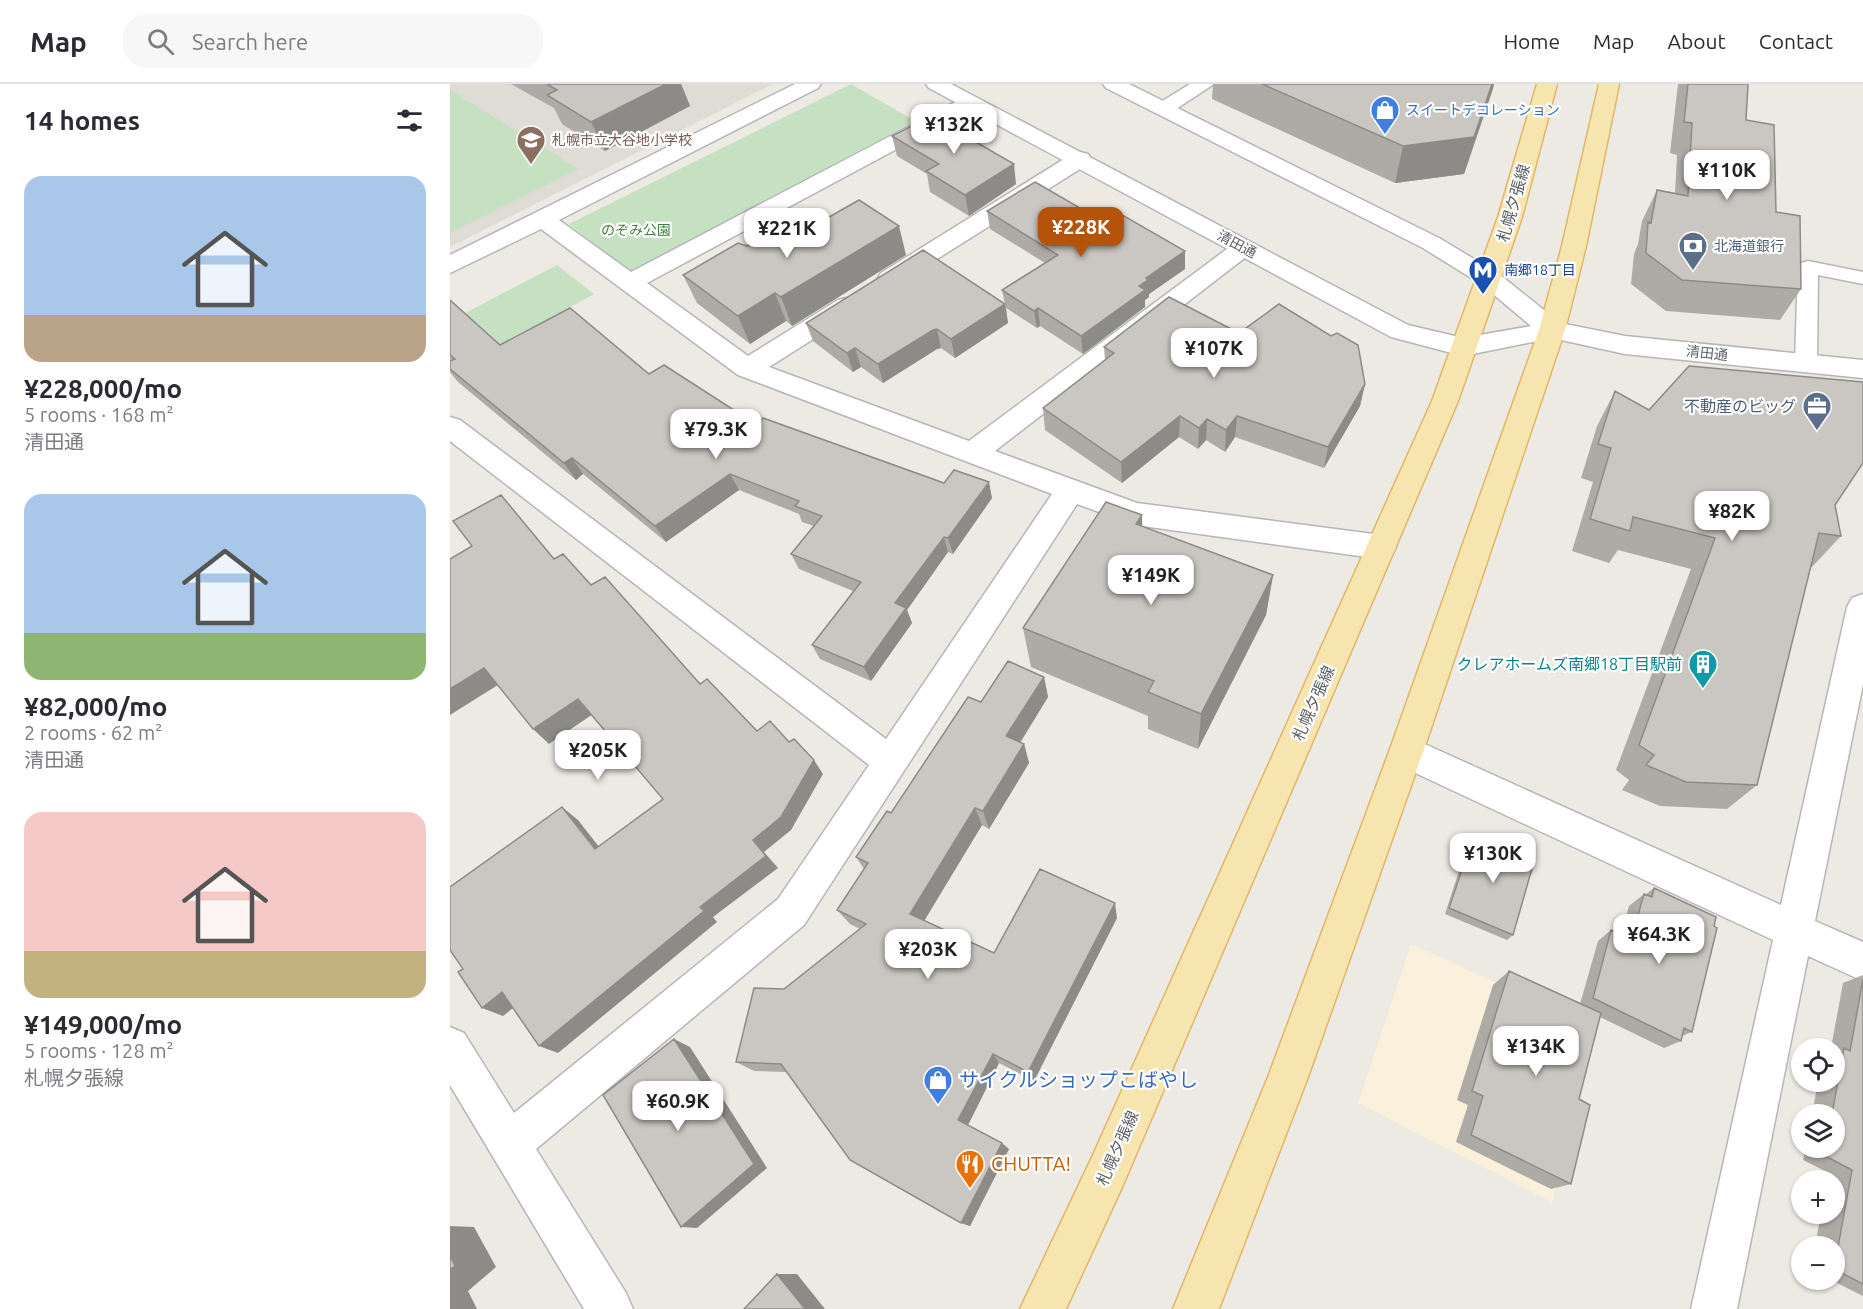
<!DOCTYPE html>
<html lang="en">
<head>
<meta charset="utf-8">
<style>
	body { margin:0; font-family:Ubuntu,"Noto Sans JP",sans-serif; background:#f7f7f7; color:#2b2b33; height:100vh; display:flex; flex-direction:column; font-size:22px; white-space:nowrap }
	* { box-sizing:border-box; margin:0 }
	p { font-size:20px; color:#7c7c81 }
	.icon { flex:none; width:33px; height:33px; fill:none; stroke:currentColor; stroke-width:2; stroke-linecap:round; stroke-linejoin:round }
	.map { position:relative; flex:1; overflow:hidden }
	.side { display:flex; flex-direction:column; background:#fff; width:450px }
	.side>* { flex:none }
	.buttons { position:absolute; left:1341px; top:954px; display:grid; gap:12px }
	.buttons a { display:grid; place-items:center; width:54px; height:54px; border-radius:50%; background:#fff; box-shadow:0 2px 4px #0004; font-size:30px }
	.price { position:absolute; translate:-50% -51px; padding:0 14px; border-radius:12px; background:#fff; color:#222; font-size:20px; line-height:39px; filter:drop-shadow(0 2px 3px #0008) }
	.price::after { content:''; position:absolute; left:50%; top:36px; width:18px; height:14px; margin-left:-9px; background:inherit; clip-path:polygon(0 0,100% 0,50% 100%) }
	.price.active { background:#b45309; color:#fff }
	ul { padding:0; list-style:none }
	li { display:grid; align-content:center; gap:12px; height:318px; padding:0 24px }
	li span { display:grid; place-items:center; height:186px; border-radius:18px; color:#555 }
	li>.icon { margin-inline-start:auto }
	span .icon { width:108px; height:108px; fill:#fffc; stroke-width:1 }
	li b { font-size:26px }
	h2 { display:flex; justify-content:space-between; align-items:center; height:72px; padding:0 24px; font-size:26px }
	header { display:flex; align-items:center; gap:36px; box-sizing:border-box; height:84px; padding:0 30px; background:#fff; border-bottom:2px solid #e1e1e2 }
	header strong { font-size:28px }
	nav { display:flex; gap:33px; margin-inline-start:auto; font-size:21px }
	.search { width:420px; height:54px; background:#f7f7f7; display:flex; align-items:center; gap:15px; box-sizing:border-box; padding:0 21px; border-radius:24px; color:#7c7c81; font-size:22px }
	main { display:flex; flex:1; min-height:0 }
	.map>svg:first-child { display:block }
</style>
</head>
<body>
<header>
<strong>Map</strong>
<div class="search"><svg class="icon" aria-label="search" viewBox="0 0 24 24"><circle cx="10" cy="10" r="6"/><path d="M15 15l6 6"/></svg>Search here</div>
<nav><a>Home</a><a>Map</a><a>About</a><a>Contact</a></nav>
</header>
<main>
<section class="side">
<h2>14 homes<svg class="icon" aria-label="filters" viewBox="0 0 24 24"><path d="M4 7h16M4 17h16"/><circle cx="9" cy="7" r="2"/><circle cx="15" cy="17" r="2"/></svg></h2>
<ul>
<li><span style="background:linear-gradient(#a9c7e8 75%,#b9a48a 0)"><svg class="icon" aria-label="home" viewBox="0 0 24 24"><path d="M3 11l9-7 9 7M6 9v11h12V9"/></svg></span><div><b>¥228,000/mo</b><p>5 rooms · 168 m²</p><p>清田通</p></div></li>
<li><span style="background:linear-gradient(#a9c7e8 75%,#8fb573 0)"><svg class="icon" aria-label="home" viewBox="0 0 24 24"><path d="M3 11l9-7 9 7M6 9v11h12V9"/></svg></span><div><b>¥82,000/mo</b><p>2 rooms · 62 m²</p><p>清田通</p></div></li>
<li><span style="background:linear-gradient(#f6c9c9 75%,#c2b280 0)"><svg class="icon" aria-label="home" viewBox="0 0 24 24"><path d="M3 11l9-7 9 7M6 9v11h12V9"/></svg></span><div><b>¥149,000/mo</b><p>5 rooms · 128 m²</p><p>札幌夕張線</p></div></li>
</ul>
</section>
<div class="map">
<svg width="1413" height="1225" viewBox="0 0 1413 1225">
	<rect width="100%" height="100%" fill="#eceae3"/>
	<!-- commercial -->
	<path fill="#faf0db" d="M 961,860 L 1137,940 L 1127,1028 L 1102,1118 L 908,1019 Z"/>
	<!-- education -->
	<path fill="#dfdbd5" d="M 0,0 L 323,0 L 0,163 Z"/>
	<!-- green -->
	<path fill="#c5e1c2" d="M 401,0 L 465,37 L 181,188 L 119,140 Z
		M 0,6 L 129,85 L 0,149 Z
		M 107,181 L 144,210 L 21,278 L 0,237 Z"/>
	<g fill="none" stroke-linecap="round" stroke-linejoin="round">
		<!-- service casing -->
		<g stroke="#b4b6b9" stroke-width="3">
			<path id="service" d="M 1358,177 L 1413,188 L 1413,200 L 1368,191 L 1367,279 L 1364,284 L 1356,286 L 1348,284 L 1345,279 L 1348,183 L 1351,179 Z"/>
		</g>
		<!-- minor casing -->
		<g stroke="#b4b6b9" stroke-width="3">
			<path id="minor" d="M 345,0 L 371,0 L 368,4 L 109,136 L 181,188 L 513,14 L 527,14 L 530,18 L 527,22 L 197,199 L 298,272 L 388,216 L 397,214 L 406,216 L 410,222 L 406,228 L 319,283 L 519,357 L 785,159 L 793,157 L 801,159 L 805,164 L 801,169 L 545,367 L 687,419 L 931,451 L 942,455 L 946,463 L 942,471 L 931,475 L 685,441 L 627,420 L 354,841 L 86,1065 L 176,1209 L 183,1225 L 134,1225 L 0,1001 L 0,943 L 14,949 L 64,1029 L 328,815 L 419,681 L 0,357 L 0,333 L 10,336 L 436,655 L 602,410 L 288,291 L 91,145 L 0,189 L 0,171 Z
				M 740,0 L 764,0 L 720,29 L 706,29 L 703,25 L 706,21 Z
				M 630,68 L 638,70 L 641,75 L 638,80 L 449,199 L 440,202 L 431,199 L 428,194 L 431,189 L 622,70 Z
				M 1413,510 L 1413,600 L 1365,837 L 1413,858 L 1413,897 L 1358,872 L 1287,1225 L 1241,1225 L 1323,856 L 944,679 L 939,668 L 944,657 L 956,653 L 968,657 L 1331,821 L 1397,523 L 1402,514 Z"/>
		</g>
		<!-- tertiary casing -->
		<g stroke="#b4b6b9" stroke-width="3">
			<path id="tertiary" d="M 476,0 L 501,0 L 958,241 L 1013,254 L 1081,242 L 1031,200 L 973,164 L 656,4 L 653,0 L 679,0 L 989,154 L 1049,190 L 1110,239 L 1175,252 L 1413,276 L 1413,294 L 1175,270 L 1102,254 L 1013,272 L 941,253 L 479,4 Z"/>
		</g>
		<!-- primary casing -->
		<g stroke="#e2b667" stroke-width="3">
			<path id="primary" d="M 1087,0 L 1107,0 L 1072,133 L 1008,317 L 673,1101 L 616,1225 L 570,1225 L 643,1071 L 982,317 L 1048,133 Z
				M 1149,0 L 1169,0 L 1136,162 L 1115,246 L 973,668 L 858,993 L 769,1225 L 723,1225 L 818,993 L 939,668 L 1089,246 L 1112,162 Z"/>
		</g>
		<!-- service -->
		<use href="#service" fill="#fff" fill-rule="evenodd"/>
		<!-- minor -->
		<use href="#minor" fill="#fff" fill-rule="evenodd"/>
		<!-- tertiary -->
		<use href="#tertiary" fill="#fff" fill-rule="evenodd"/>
		<!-- primary -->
		<use href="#primary" fill="#f6e5af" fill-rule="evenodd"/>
	</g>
	<!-- wall -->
	<path fill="#aeaba7" d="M 61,0 L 231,0 L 240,22 L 155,67 L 112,40 L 104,24 Z
		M 763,0 L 1044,0 L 1014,90 L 945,99 L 762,15 Z
		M 1228,0 L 1298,0 L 1296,36 L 1351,205 L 1330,236 L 1216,227 L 1181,200 L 1184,170 L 1188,160 L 1192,137 L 1207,106 L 1225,109 L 1227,71 L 1220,69 Z
		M 442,52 L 566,100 L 519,132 L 480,108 L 477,90 L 447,72 Z
		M 537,127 L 735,185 L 699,210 L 699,213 L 695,216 L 695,223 L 633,270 L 590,242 L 587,244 L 556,224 L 558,239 L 505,274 L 491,264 L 487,265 L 433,299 L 411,283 L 403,288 L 363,257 L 356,239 L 555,220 L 552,206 L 595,179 L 540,145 Z
		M 330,161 L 456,171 L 342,242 L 336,237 L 300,260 L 247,219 L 233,191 L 297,162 Z
		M 0,216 L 50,261 L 199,290 L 307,341 L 542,414 L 503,470 L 498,468 L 457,526 L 462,539 L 421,597 L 370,575 L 362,561 L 403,507 L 349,485 L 341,470 L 364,442 L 352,438 L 349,430 L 289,406 L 216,458 L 133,390 L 126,396 L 8,298 L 0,288 Z
		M 789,249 L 915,300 L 910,322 L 874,384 L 785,353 L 775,368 L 756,356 L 748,365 L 729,353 L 672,399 L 595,346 L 593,324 L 655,276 L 654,263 Z
		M 1165,307 L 1199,326 L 1385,421 L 1391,452 L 1362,483 L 1361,483 L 1307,701 L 1277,725 L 1210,722 L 1172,706 L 1179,696 L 1166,686 L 1241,485 L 1168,466 L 1159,479 L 1122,467 L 1143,398 L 1131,394 L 1147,342 Z
		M 692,443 L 823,491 L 816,531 L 748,665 L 698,645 L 698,632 L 581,583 L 573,544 Z
		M 594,593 L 598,613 L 570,658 L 574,660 L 579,679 L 539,745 L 532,741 L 474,836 L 544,869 L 667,834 L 584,997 L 549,979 L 518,1041 L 559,1065 L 520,1142 L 511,1139 L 337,988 L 304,987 L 286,978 L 410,845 L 400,840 L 387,826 L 414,785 L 406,773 L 441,729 L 531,618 Z
		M 1024,750 L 1063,851 L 1057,856 L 995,830 L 1019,756 Z
		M 1204,804 L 1242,948 L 1232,952 L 1231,957 L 1214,964 L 1150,933 L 1129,1015 L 1121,1100 L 1101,1105 L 1006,1058 L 1018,1021 L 1007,1016 L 1043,901 L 1059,887 L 1130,920 L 1148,857 L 1161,846 L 1171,851 L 1179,822 L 1194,810 L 1195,811 Z
		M 1413,891 L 1413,1212 L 1381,1196 L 1384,1196 L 1384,1162 L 1365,1162 L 1371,1130 L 1384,1130 L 1384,1096 L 1378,1096 L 1379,1089 L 1353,1076 L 1356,1064 L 1384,1064 L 1384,1030 L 1362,1030 L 1368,998 L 1384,998 L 1384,964 L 1381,964 L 1393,899 Z"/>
	<!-- shaded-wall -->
	<path fill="#8d8b88" d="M 216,0 L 231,0 L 240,22 L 155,67 L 141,38 Z
		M 1042,0 L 1044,0 L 1043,5 L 1014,90 L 945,99 L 953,62 Z
		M 564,80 L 566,100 L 519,132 L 515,111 Z
		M 449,142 L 456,171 L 342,242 L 331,213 Z
		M 735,167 L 735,185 L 699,210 L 699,213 L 695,216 L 695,223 L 633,270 L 631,252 L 689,202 L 696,194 Z
		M 325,209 L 336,237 L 300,260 L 288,232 Z
		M 555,220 L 558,239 L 505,274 L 501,255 Z
		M 588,224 L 590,242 L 587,244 L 584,227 Z
		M 487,245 L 491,264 L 487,265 L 433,299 L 428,280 L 483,246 Z
		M 405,264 L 411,283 L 403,288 L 397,269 Z
		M 915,300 L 910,322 L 874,384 L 878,363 Z
		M 730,332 L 729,353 L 672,399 L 671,378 Z
		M 787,332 L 785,353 L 775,368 L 776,346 Z
		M 757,335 L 756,356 L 748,365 L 749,344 Z
		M 122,374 L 133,390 L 126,396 L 114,379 Z
		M 280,390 L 289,406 L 216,458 L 205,442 Z
		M 539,398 L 542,414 L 503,470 L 498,454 Z
		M 692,431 L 693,473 L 686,440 Z
		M 494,453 L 498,468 L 457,526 L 462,539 L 421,597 L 414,583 L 445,519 Z
		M 823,491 L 816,531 L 748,665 L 751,630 Z
		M 34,584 L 51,599 L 0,631 L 0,605 Z
		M 594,593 L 598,613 L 562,672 L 556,652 Z
		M 128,615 L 143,630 L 99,660 L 83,645 Z
		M 574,660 L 579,679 L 539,745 L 533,727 Z
		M 364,676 L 373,690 L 341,746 L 314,768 L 328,784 L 263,833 L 267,838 L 108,969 L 89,962 L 250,823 Z
		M 112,723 L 128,736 L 161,778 L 145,765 Z
		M 525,724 L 532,741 L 470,844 L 460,830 Z
		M 665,819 L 667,834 L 584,997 L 578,988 Z
		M 52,908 L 72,917 L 53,932 L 32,924 Z
		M 224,955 L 240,963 L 317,1084 L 247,1144 L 231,1143 Z
		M 543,970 L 549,979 L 517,1043 L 508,1036 Z
		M 552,1059 L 559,1065 L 520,1142 L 511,1139 Z
		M 0,1142 L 24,1143 L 46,1183 L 18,1207 L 27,1225 L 0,1225 Z
		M 327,1190 L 347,1190 L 375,1225 L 355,1225 Z"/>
	<!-- building -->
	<path fill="#cac7c2" stroke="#8d8b88" stroke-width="1.5" d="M 97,0 L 216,0 L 141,38 L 97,11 L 107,6 Z
		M 812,0 L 1042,0 L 1024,53 L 953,62 Z
		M 1238,0 L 1298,0 L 1296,36 L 1324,41 L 1326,128 L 1350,132 L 1351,205 L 1232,196 L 1196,169 L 1198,138 L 1201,139 L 1207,106 L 1238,112 L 1242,39 L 1234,38 Z
		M 481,32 L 564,80 L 515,111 L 476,87 L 489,80 L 442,52 Z
		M 585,98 L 654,138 L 669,129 L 735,167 L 696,194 L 698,196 L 689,202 L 695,206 L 631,252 L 588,224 L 584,227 L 552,206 L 608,171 L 537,127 Z
		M 409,116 L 449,142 L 331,213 L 325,209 L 288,232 L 233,191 L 288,159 L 297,162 L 318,149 L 330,161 Z
		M 473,166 L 555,220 L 501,255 L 487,245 L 483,246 L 428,280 L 405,264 L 397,269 L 356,239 Z
		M 719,213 L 789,249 L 829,220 L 881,252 L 887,249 L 908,261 L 915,300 L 878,363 L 787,332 L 776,346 L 757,335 L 749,344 L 730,332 L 671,378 L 593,324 L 664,269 L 654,263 Z
		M 0,216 L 50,261 L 120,224 L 199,290 L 214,281 L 307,341 L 313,334 L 494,399 L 504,386 L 539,398 L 498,454 L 494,453 L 445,519 L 456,524 L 414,583 L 362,561 L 411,498 L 341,470 L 372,432 L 345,422 L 349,417 L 280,390 L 205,442 L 122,374 L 114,379 L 0,285 L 0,277 L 5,275 L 0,271 Z
		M 1239,282 L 1413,298 L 1413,379 L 1385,421 L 1391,452 L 1369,449 L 1307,701 L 1236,698 L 1196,681 L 1204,671 L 1189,661 L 1265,454 L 1183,433 L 1180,447 L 1140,435 L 1161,364 L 1148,360 L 1165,307 L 1199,326 Z
		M 51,411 L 104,475 L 113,470 L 141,501 L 155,493 L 250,600 L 257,595 L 307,647 L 320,637 L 339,658 L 344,655 L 364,676 L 331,733 L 303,756 L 316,772 L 250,823 L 254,827 L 89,962 L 52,908 L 32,924 L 8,888 L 13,885 L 0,866 L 0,803 L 112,723 L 145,765 L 213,715 L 128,615 L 83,645 L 34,584 L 0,605 L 0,475 L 22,462 L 3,437 Z
		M 656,418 L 692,431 L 686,440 L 823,491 L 751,630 L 698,608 L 704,597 L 573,544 Z
		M 558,577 L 594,593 L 556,652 L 574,660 L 533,727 L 525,724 L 460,830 L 544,869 L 590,785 L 665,819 L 578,988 L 543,970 L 508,1036 L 552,1059 L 511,1139 L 400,1076 L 331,980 L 286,978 L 304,904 L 334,905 L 416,840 L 387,826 L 418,779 L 406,773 L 437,727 L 441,729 L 518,613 L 531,618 Z
		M 1024,750 L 1085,774 L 1063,851 L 999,824 Z
		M 1204,804 L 1266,833 L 1264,842 L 1267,844 L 1242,948 L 1234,944 L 1231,957 L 1143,914 L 1161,846 L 1181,856 L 1194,810 L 1202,813 Z
		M 1059,887 L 1151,929 L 1129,1015 L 1140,1021 L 1121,1100 L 1021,1051 L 1033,1012 L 1022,1007 Z
		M 1413,895 L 1413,1200 L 1384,1185 L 1402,1086 L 1375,1072 L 1377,1064 L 1384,1064 L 1384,1030 L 1382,1030 L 1394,964 L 1400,967 Z
		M 224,955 L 304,1080 L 231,1143 L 153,1011 Z
		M 0,1172 L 5,1182 L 0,1186 Z
		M 327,1190 L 355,1225 L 294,1225 Z"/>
	<!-- icons -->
	<defs>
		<g id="shop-pin" transform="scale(1.5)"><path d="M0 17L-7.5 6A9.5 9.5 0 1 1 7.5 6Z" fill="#3f7fe0" stroke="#fff"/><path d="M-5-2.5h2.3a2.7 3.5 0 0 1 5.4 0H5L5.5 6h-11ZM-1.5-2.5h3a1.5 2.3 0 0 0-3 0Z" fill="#fff"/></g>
		<g id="school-pin" transform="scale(1.5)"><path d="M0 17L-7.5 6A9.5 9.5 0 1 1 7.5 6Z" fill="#8d6e63" stroke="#fff"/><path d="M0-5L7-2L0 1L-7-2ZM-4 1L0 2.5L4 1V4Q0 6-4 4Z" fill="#fff"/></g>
		<g id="bank-pin" transform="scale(1.5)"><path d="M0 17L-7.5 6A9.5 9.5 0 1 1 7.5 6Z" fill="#5c6f8a" stroke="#fff"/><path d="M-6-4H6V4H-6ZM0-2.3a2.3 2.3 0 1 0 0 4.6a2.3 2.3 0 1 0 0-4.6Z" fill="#fff"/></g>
		<g id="metro-pin" transform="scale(1.5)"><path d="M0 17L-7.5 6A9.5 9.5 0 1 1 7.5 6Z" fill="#1a4fb4" stroke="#fff"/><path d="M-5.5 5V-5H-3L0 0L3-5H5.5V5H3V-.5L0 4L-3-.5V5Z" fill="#fff"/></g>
		<g id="office-pin" transform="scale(1.5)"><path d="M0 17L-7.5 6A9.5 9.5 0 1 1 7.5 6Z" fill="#5c6f8a" stroke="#fff"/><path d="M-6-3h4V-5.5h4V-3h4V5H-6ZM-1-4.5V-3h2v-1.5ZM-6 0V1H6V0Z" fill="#fff"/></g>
		<g id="building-pin" transform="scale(1.5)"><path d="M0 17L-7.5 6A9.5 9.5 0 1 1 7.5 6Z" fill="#0f9aa8" stroke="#fff"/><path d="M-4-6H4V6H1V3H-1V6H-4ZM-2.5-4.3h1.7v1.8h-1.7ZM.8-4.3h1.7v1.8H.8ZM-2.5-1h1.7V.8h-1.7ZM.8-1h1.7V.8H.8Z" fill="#fff"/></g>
		<g id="restaurant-pin" transform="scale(1.5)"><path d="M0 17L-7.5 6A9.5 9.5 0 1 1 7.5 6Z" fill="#e8710a" stroke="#fff"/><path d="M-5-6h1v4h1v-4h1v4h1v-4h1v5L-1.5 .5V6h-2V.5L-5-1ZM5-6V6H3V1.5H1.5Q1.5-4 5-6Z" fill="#fff"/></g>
	</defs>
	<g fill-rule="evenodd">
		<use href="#shop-pin" x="935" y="26"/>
		<use href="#school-pin" x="81" y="56"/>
		<use href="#bank-pin" x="1243" y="162"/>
		<use href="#metro-pin" x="1033" y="186"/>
		<use href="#office-pin" x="1367" y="322"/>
		<use href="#building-pin" x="1253" y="580"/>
		<use href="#shop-pin" x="488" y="996"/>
		<use href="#restaurant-pin" x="520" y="1080"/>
	</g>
	<g text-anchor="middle" stroke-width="4.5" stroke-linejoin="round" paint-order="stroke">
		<!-- far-shop labels -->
		<g font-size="14" fill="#366cbe" stroke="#fff" text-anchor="start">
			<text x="956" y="31">スイートデコレーション</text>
		</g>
		<!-- far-education labels -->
		<g font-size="14" fill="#785e54" stroke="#fff" text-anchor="start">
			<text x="102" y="61">札幌市立大谷地小学校</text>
		</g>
		<!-- far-park labels -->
		<g font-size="14" fill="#3f7f3e" stroke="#fff">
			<text x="186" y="151">のぞみ公園</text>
		</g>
		<!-- far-street labels -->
		<g font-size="14" fill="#5b5f62" stroke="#fff">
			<text transform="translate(787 160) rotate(28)" y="5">清田通</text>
			<text transform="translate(1257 269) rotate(6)" y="5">清田通</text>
		</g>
		<!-- far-service labels -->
		<g font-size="14" fill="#4e5e75" stroke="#fff" text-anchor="start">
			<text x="1264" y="167">北海道銀行</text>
		</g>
		<!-- far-transit labels -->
		<g font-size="14" fill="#164399" stroke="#fff" text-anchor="start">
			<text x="1054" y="191">南郷18丁目</text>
		</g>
		<!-- street labels -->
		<g font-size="16" fill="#5b5f62" stroke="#fff">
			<text transform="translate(1063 119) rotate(-74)" y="6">札幌夕張線</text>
			<text transform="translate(863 619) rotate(-66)" y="6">札幌夕張線</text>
			<text transform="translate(667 1064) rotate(-66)" y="6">札幌夕張線</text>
		</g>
		<!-- service labels -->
		<g font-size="16" fill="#4e5e75" stroke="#fff" text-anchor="end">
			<text x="1346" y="328">不動産のビッグ</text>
		</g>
		<!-- culture labels -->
		<g font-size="16" fill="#0d838f" stroke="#fff" text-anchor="end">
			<text x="1232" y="586">クレアホームズ南郷18丁目駅前</text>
		</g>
		<!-- near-shop labels -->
		<g font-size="20" fill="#366cbe" stroke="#fff" text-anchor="start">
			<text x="509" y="1003">サイクルショップこばやし</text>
		</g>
		<!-- near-food labels -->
		<g font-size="20" fill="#c56008" stroke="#fff" text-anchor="start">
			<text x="541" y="1087">CHUTTA!</text>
		</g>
	</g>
</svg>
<div class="buttons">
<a><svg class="icon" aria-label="locate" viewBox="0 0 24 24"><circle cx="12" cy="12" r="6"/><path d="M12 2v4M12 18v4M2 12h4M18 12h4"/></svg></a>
<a><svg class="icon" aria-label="layers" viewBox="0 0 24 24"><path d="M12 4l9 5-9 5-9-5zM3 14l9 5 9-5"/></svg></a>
<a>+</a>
<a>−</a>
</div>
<b class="price" style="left:504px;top:71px">¥132K</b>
<b class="price" style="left:1277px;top:117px">¥110K</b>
<b class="price active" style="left:631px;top:174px">¥228K</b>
<b class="price" style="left:337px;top:175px">¥221K</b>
<b class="price" style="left:764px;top:295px">¥107K</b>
<b class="price" style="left:266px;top:376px">¥79.3K</b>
<b class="price" style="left:1282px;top:458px">¥82K</b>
<b class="price" style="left:701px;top:522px">¥149K</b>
<b class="price" style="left:148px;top:697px">¥205K</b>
<b class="price" style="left:1043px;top:800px">¥130K</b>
<b class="price" style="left:1209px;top:881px">¥64.3K</b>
<b class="price" style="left:478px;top:896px">¥203K</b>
<b class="price" style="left:1086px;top:993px">¥134K</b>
<b class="price" style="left:228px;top:1048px">¥60.9K</b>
</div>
</main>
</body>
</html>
